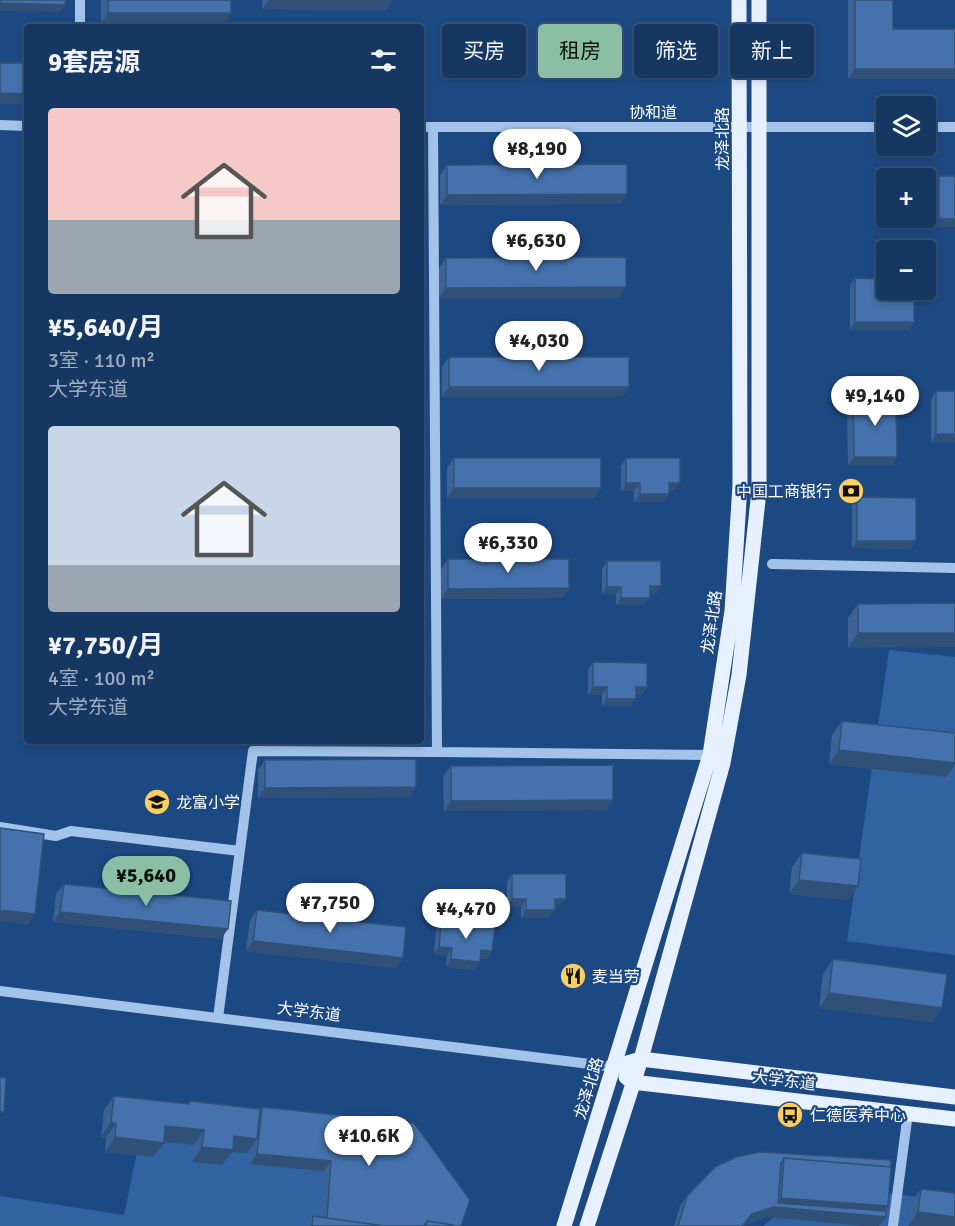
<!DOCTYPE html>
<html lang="zh">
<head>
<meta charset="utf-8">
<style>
	body { margin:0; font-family:Signika,"Noto Sans SC",sans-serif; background:#1f3f68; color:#f1f3f6; height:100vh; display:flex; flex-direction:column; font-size:22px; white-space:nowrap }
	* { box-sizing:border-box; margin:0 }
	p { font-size:20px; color:#9eacbe }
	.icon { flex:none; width:33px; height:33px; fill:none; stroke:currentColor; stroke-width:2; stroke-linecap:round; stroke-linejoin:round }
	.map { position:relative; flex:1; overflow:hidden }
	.panel { position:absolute; left:24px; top:24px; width:400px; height:720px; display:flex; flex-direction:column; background:#163762; border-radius:6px; box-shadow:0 3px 9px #0003,0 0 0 2px #355177 }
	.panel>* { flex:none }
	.top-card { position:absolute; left:442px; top:24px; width:422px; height:54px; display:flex; gap:12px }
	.controls { position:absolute; left:876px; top:96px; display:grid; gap:12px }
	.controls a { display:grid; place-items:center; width:60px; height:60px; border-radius:6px; background:#163762; box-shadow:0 3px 9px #0003,0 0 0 2px #355177; font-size:30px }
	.price { position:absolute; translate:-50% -51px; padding:0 14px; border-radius:21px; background:#fff; color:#222; font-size:20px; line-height:39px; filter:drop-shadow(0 2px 3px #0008) }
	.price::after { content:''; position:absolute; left:50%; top:36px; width:18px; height:14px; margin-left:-9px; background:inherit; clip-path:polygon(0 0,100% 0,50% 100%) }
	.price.current { background:#8abfa5; color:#111 }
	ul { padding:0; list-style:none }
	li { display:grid; align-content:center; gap:12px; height:318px; padding:0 24px }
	li span { display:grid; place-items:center; height:186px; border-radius:6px; color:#555 }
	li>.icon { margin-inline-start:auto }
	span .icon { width:108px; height:108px; fill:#fffc; stroke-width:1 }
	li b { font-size:26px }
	h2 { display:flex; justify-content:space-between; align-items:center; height:72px; padding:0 24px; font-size:26px }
	.chip { padding:0 21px; border-radius:6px; background:#163762; box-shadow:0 3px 9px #0003,0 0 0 2px #355177; font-size:21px; line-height:54px }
	.chip.current { background:#8abfa5; color:#111 }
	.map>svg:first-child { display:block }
</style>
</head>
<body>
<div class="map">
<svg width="955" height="1226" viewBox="0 0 955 1226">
	<rect width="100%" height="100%" fill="#1d4983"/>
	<!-- green -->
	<path fill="#3162a1" d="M 889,650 L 955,657 L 955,955 L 847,941 Z
		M 143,1123 L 339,1162 L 325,1226 L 0,1226 L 0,1196 L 124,1215 Z
		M 885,1193 L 955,1201 L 955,1226 L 763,1226 L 778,1214 L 882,1224 Z"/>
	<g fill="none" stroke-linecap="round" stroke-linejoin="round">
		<!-- minor -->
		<path stroke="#a3c3ea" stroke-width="10" d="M 80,0 L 80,27
			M 0,125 L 27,126
			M 422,127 L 886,127
			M 433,127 L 437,752 L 710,755
			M 926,127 L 955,127
			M 772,564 L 955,568
			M 0,827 L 56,836 L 71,831 L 240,851
			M 0,991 L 614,1067
			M 218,1018 L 253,751 L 437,752
			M 893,1226 L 908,1113"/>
		<!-- major -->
		<path stroke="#e7f0fe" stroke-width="15" d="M 614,1067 L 641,1059 L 955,1097
			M 626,1077 L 632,1082 L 955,1119
			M 564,1226 L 710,755 L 732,611 L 740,485 L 739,0
			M 587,1226 L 641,1059 L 723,763 L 739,675 L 759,491 L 759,0"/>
	</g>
	<!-- wall -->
	<path fill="#3b6294" d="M 101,0 L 231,0 L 224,23 L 101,23 Z
		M 262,0 L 393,0 L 386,10 L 262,9 Z
		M 848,0 L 893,0 L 893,29 L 955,79 L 848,79 Z
		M 447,165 L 627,194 L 620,204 L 440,205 L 440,175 Z
		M 939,176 L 955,227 L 933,227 L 934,183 Z
		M 446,258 L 619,298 L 439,298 L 439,268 Z
		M 855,278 L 914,322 L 909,330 L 850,330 L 850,286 Z
		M 449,357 L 622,397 L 442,397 L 442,367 Z
		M 936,391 L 955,391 L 955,442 L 931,442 L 931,399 Z
		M 853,398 L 897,457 L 892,465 L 848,465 L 847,405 Z
		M 454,458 L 601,488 L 594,498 L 447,498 L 447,468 Z
		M 626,458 L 674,490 L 669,490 L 663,502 L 634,502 L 634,491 L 621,491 L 621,466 Z
		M 857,497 L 911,549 L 852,548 L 852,505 Z
		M 448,559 L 569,588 L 562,598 L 441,599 L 441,569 Z
		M 607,561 L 656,594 L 650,594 L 644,605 L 616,605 L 616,594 L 602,594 L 602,569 Z
		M 955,603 L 848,648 L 848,618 L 858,604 Z
		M 593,662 L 647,687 L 641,695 L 636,695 L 630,706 L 602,706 L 602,695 L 588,695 L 588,670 Z
		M 842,721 L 955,733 L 955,764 L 946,777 L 829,764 L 832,735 Z
		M 265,760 L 416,787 L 409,797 L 258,798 L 258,770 Z
		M 451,766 L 613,800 L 606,810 L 444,811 L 443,776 Z
		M 802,853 L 858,886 L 848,900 L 789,894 L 792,867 Z
		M 512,874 L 560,906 L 555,906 L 549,918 L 521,918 L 521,907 L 507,907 L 507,882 Z
		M 64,884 L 221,939 L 53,922 L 56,894 Z
		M 257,910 L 403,958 L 396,968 L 246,951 L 250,920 Z
		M 441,922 L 492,951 L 487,959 L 480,958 L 480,962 L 475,970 L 446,967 L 447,956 L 434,954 L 436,930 Z
		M 833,959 L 942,1008 L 932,1022 L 819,1008 L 823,974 Z
		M 114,1096 L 188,1104 L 190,1101 L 260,1110 L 262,1107 L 461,1226 L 306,1226 L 313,1216 L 321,1217 L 324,1171 L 250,1164 L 252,1146 L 247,1153 L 232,1152 L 222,1165 L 192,1162 L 194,1145 L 164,1142 L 153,1157 L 105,1152 L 106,1138 L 101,1137 L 104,1110 Z
		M 736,1157 L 891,1160 L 888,1206 L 884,1211 L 886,1217 L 879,1226 L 864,1226 L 767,1217 L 745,1224 L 744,1226 L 674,1226 L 680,1206 L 687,1196 Z
		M 921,1189 L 955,1226 L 908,1226 L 910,1203 Z"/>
	<!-- shaded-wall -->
	<path fill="#305078" d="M 269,0 L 393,0 L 386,10 L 262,9 Z
		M 0,3 L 65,5 L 59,12 L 0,11 Z
		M 108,13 L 231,13 L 224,23 L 101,23 Z
		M 855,69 L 955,69 L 955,79 L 848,79 Z
		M 0,93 L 27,94 L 27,104 L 0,104 Z
		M 627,194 L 620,204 L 440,205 L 447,195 Z
		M 939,219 L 955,219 L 955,227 L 933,227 Z
		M 626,287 L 619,298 L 439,298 L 446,288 Z
		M 855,322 L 914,322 L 909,330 L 850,330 Z
		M 449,387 L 629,387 L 622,397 L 442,397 Z
		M 936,434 L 955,434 L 955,442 L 931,442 Z
		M 854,457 L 897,457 L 892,465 L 848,465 Z
		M 626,483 L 640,483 L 634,491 L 621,491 Z
		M 669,483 L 680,483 L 674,490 L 663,490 Z
		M 454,488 L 601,488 L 594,498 L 447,498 Z
		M 640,494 L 669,494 L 663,502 L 634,502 Z
		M 857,541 L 916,541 L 911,549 L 852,548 Z
		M 650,586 L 661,586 L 656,594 L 644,594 Z
		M 607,587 L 621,587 L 616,594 L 602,594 Z
		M 569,588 L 562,598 L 441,599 L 448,589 Z
		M 621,598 L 650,598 L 644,605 L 616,605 Z
		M 858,633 L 955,633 L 955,647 L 848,648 Z
		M 593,687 L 607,687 L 602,695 L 588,695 Z
		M 636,687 L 647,687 L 641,695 L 630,695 Z
		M 607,699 L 636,699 L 630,706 L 602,706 Z
		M 839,750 L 955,763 L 955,764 L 946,777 L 829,764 Z
		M 416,787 L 409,797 L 258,798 L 265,788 Z
		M 613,800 L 606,810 L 444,811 L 451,801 Z
		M 799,880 L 858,886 L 848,900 L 789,894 Z
		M 512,899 L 526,899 L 521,907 L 507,907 Z
		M 555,899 L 566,899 L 560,906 L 549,906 Z
		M 0,910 L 35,914 L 28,925 L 0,921 Z
		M 526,910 L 555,910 L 549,918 L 521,918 Z
		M 60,912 L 228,929 L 221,939 L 53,922 Z
		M 253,941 L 403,958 L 396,968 L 246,951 Z
		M 439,947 L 452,948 L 447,956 L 434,954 Z
		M 481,950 L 492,951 L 487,959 L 476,958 Z
		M 451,959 L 480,962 L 475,970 L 446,967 Z
		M 829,993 L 942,1008 L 932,1022 L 819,1008 Z
		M 111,1122 L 116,1124 L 106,1138 L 101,1137 Z
		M 165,1126 L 204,1130 L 194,1145 L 155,1141 Z
		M 234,1136 L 257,1139 L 247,1153 L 232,1152 L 222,1165 L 192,1162 L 202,1147 Z
		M 115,1137 L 164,1143 L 153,1157 L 105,1152 Z
		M 257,1154 L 331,1161 L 324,1171 L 250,1164 Z
		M 781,1198 L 888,1206 L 880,1217 L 886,1217 L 879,1226 L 864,1226 L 767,1217 L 742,1226 L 752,1214 L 775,1207 Z
		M 918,1212 L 955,1217 L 955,1226 L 908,1226 Z"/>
	<!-- building -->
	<path fill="#4572ac" stroke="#305078" stroke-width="1.5" d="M 0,0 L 65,0 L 65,5 L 0,3 Z
		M 108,0 L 231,0 L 231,13 L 108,13 Z
		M 855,0 L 893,0 L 893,29 L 955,29 L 955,69 L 855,69 Z
		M 0,63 L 27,63 L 27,94 L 0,93 Z
		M 627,164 L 627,194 L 447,195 L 447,165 Z
		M 939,176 L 955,176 L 955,219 L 939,219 Z
		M 626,257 L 626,287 L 446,288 L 446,258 Z
		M 422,258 L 423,258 L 423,288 L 422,288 Z
		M 855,278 L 886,279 L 886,290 L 914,290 L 914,322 L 855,322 Z
		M 449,357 L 629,357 L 629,387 L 449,387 Z
		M 422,365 L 424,365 L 424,395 L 422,395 Z
		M 936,391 L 955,391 L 955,434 L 936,434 Z
		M 896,397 L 897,457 L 854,457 L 853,398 Z
		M 454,458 L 601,458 L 601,488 L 454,488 Z
		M 626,458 L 680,458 L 680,483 L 669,483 L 669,494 L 640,494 L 640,483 L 626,483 Z
		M 857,497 L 916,498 L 916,541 L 857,541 Z
		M 448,559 L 569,559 L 569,588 L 448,589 Z
		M 607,561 L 661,561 L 661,586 L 650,586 L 650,598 L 621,598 L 621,587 L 607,587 Z
		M 955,603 L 955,633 L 858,633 L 858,604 Z
		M 593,662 L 647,663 L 647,687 L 636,687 L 636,699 L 607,699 L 607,687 L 593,687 Z
		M 842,721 L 955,733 L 955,763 L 839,750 Z
		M 416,759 L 416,787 L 265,788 L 265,760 Z
		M 613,765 L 613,800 L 451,801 L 451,766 Z
		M 0,828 L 44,834 L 35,914 L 0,910 Z
		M 802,853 L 861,859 L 858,886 L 799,880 Z
		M 512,874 L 566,874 L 566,899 L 555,899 L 555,910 L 526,910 L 526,899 L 512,899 Z
		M 64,884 L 231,901 L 228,929 L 60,912 Z
		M 257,910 L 406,927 L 403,958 L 253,941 Z
		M 441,922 L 495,927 L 492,951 L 481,950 L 480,962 L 451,959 L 452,948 L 439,947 Z
		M 833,959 L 947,974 L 942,1008 L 829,993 Z
		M 0,1077 L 6,1078 L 4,1112 L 0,1112 Z
		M 114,1096 L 189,1104 L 190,1101 L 260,1109 L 257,1139 L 234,1136 L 233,1150 L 202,1147 L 204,1130 L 165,1126 L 164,1143 L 115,1137 L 116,1124 L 111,1122 Z
		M 262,1107 L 414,1123 L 470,1200 L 461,1226 L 453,1226 L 453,1225 L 427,1221 L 424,1226 L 385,1226 L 327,1218 L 331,1161 L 257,1154 Z
		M 760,1152 L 891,1160 L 891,1167 L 784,1158 L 781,1163 L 778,1203 L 886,1211 L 886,1217 L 774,1207 L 752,1214 L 742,1226 L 678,1226 L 687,1196 L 715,1167 L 736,1157 Z
		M 784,1158 L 891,1167 L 888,1206 L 781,1198 Z
		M 921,1189 L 955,1193 L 955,1217 L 918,1212 Z
		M 313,1216 L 385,1226 L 312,1226 Z
		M 427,1221 L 453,1225 L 453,1226 L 426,1226 Z"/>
	<!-- icons -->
	<defs>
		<g id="bank-disc" transform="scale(1.35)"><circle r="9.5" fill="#facf62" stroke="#1d4983"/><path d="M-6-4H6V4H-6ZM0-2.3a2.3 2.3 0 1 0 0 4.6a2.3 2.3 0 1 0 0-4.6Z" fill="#111"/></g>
		<g id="school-disc" transform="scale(1.35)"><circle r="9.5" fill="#facf62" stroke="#1d4983"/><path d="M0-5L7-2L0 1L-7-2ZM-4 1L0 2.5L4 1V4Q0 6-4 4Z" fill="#111"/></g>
		<g id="restaurant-disc" transform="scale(1.35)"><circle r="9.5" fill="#facf62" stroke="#1d4983"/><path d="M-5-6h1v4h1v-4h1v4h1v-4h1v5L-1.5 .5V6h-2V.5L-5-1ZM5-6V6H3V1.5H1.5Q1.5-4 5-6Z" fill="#111"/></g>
		<g id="bus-disc" transform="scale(1.35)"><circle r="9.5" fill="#facf62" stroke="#1d4983"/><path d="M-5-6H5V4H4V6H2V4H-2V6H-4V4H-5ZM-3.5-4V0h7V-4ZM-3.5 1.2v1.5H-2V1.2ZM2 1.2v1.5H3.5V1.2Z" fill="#111"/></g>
	</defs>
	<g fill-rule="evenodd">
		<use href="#bank-disc" x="851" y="491"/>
		<use href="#school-disc" x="157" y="802"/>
		<use href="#restaurant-disc" x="573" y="976"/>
		<use href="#bus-disc" x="790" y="1115"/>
	</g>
	<g text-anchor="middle" stroke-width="4.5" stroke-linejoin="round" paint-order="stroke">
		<!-- street labels -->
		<g font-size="16" fill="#fff" stroke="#1d4983">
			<text x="653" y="118">协和道</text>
			<text transform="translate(722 139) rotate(-90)" y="6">龙泽北路</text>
			<text transform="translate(711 622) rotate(-82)" y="6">龙泽北路</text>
			<text transform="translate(309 1011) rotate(7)" y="6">大学东道</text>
			<text transform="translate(784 1080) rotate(7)" y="6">大学东道</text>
			<text transform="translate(588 1088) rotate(-73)" y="6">龙泽北路</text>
		</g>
		<!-- poi labels -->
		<g font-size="16" fill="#fff" stroke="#1d4983" text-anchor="start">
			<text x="832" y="497" text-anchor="end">中国工商银行</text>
			<text x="176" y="808">龙富小学</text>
			<text x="592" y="982">麦当劳</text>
			<text x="810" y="1121">仁德医养中心</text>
		</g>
	</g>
</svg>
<div class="controls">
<a><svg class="icon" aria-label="layers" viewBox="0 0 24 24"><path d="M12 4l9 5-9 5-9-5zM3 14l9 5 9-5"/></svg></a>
<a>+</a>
<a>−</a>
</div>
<b class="price" style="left:537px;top:180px">¥8,190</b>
<b class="price" style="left:536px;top:272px">¥6,630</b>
<b class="price" style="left:539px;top:372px">¥4,030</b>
<b class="price" style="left:875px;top:427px">¥9,140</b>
<b class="price" style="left:508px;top:574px">¥6,330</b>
<b class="price current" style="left:146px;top:907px">¥5,640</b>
<b class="price" style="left:330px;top:934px">¥7,750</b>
<b class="price" style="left:466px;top:940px">¥4,470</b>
<b class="price" style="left:369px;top:1167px">¥10.6K</b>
<div class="top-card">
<a class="chip">买房</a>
<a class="chip current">租房</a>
<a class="chip">筛选</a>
<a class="chip">新上</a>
</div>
<section class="panel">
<h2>9套房源<svg class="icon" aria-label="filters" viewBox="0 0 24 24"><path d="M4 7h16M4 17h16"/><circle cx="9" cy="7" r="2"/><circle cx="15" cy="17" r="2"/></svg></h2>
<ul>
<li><span style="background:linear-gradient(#f6c9c9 60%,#9aa5b1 0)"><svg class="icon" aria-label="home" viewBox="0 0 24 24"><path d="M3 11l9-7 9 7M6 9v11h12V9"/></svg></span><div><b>¥5,640/月</b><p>3室 · 110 m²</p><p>大学东道</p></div></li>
<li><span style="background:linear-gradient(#c9d6e8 75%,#9aa5b1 0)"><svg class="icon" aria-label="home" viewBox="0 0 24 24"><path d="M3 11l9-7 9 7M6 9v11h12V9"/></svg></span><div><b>¥7,750/月</b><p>4室 · 100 m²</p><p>大学东道</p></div></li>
</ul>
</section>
</div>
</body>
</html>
